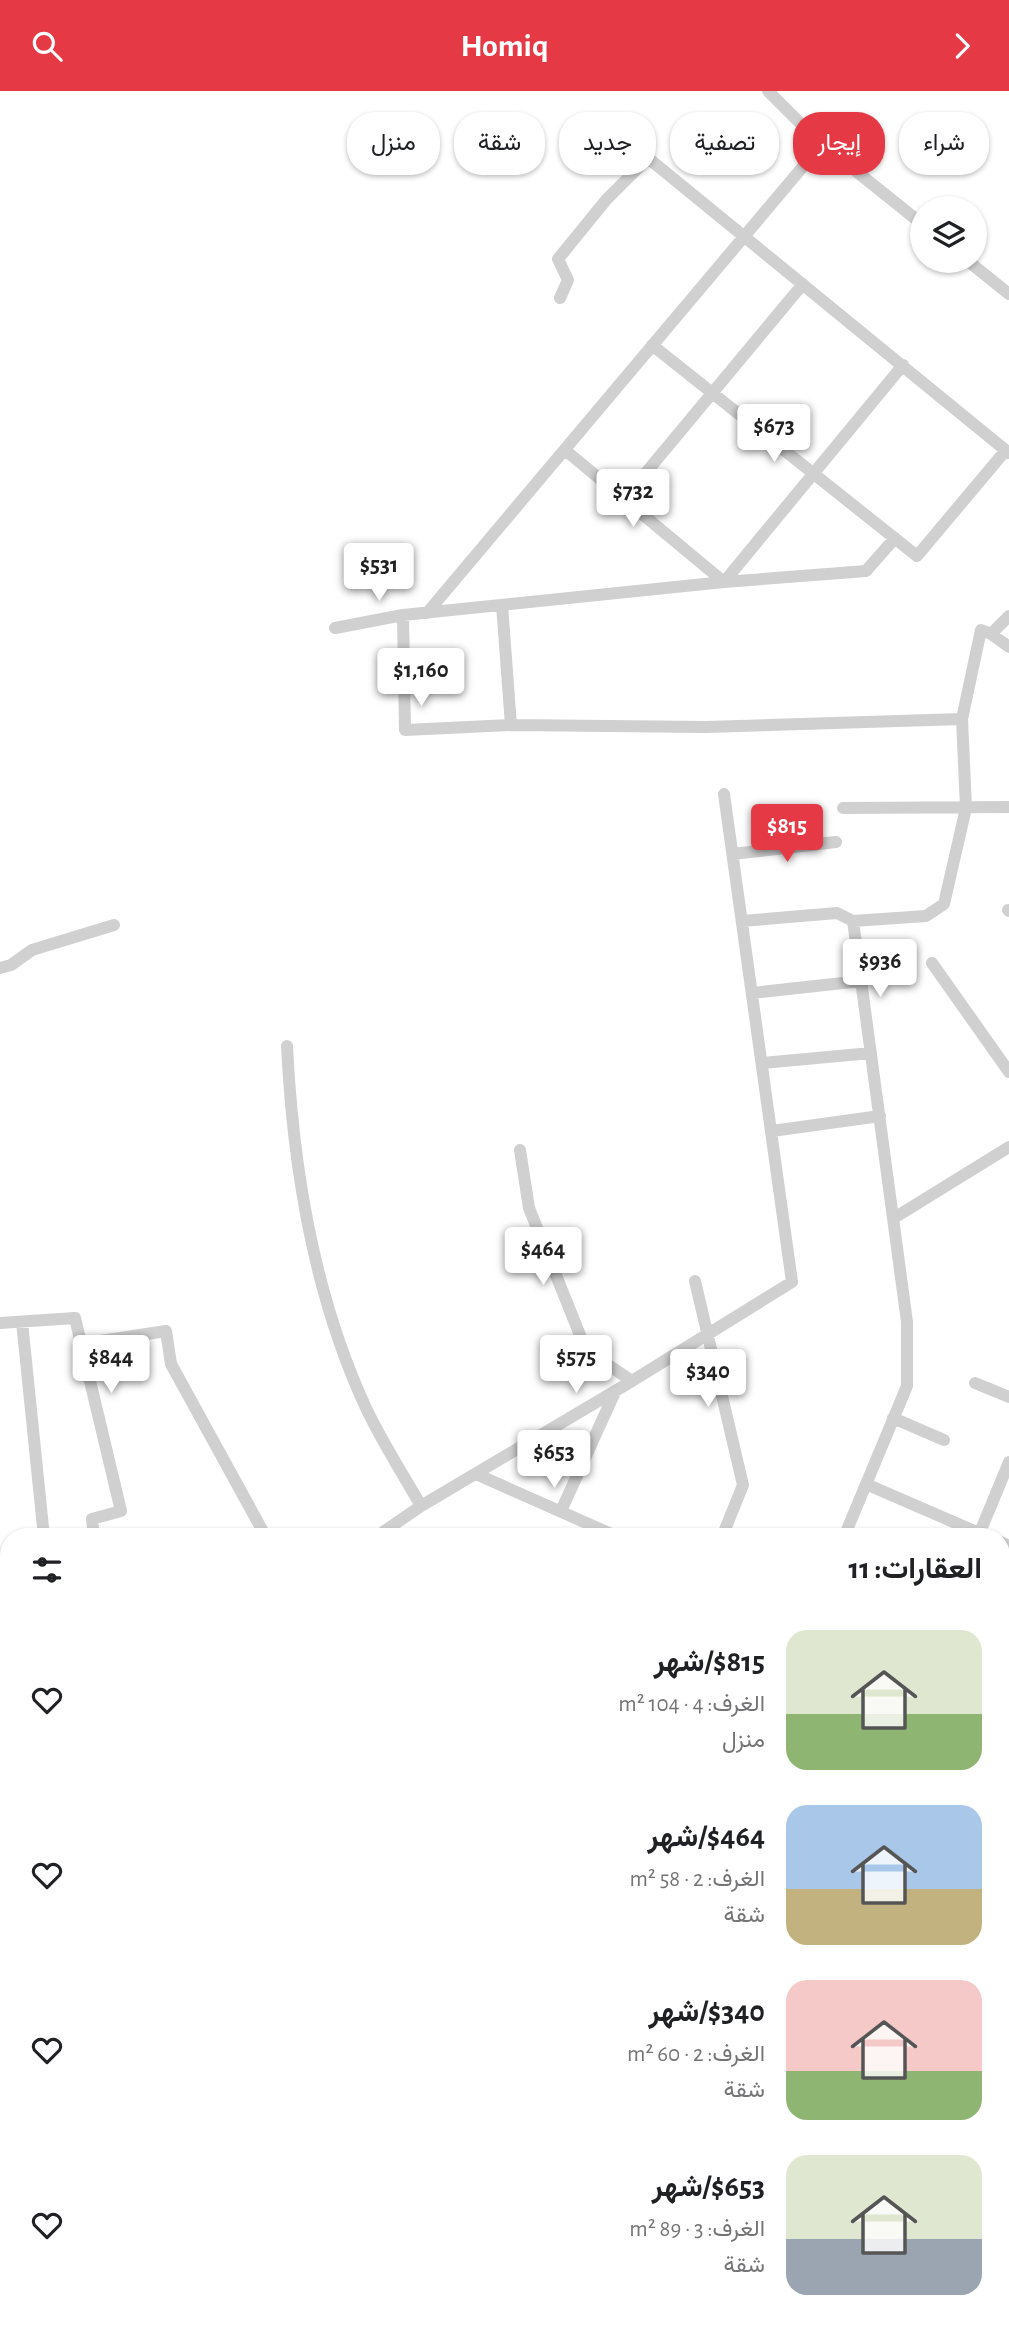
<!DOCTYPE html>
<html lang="ar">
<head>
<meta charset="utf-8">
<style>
	body { margin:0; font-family:"Alegreya Sans",Vazirmatn,sans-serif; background:#f6f6f6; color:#202124; direction:rtl; height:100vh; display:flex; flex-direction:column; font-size:26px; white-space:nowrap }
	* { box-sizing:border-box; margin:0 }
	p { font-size:23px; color:#757577 }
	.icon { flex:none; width:38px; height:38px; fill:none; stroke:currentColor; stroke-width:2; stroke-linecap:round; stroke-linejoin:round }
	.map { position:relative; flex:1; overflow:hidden; direction:ltr }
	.drawer { position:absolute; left:0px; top:1437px; width:1010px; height:800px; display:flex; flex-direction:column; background:#fff; border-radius:28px 28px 0 0; box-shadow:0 2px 5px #0004; direction:rtl }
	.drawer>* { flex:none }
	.banner { position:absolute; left:21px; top:21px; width:968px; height:63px; direction:rtl; display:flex; gap:14px }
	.tools { position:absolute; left:910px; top:105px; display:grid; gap:14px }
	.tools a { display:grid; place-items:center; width:77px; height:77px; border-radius:50%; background:#fff; box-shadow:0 2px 5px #0004; font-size:35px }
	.price { position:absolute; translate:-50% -60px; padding:0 16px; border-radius:7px; background:#fff; color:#222; font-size:23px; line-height:46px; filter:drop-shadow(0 2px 4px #0008) }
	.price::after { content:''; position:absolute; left:50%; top:42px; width:21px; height:16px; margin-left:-10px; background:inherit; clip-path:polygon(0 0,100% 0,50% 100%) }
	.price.active { background:#e63946; color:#fff }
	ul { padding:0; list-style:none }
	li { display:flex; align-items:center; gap:21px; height:175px; padding:0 28px }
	li span { display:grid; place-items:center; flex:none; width:196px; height:140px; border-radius:21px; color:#555 }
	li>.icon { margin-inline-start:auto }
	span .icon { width:84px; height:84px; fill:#fffc; stroke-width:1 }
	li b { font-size:30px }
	h2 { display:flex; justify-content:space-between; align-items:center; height:84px; padding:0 28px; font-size:30px }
	.pill { padding:0 24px; border-radius:28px; background:#fff; box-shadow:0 2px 5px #0004; font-size:24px; line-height:63px }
	.pill.active { background:#e63946; color:#fff }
	header { display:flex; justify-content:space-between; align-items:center; height:91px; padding:0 28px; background:#e63946; color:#fff; font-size:32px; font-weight:700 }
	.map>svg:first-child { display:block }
</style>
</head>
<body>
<header><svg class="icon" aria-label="forward" viewBox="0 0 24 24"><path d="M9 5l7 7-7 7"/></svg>Homiq<svg class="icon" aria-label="search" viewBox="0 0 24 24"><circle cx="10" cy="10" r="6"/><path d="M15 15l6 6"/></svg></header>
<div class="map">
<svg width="1009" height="2235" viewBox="0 0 1009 2235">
	<rect width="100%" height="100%" fill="#fff"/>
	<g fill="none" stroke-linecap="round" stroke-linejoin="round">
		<!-- minor -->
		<path stroke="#d0d0d0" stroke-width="12" d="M 768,0 L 816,48 L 922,133
			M 968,170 L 1009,203
			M 560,207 L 568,189 L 558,168 L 606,109 L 648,67 L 1009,362
			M 652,254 L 917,465 L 1006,359
			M 565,359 L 724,491 L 903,274
			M 624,408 L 803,193
			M 502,514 L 511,634 L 706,636 L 962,628
			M 427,522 L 822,53
			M 403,524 L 405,639 L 511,634
			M 335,537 L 403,524 L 724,491 L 866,480 L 895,447
			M 991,543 L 1009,556
			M 843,717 L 1009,716
			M 733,763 L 836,751
			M 1008,819 L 1009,820
			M 742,830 L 837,822 L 853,830 L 907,1231 L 907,1295 L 844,1446
			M 853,830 L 926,825 L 944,813 L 966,717 L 962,628 L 981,539 L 991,543 L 1009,525
			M 932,872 L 1009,981
			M 0,877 L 11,874 L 32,859 L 114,834
			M 752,902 L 861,890
			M 287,955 C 293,1078 314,1205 366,1317 C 382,1351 403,1383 421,1415
			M 762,972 L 871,962
			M 772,1040 L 880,1025
			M 520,1059 L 529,1117 L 586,1259 L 632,1290
			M 894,1127 L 1009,1056
			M 695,1190 L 743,1394 L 722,1446
			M 22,1231 L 44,1446
			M 0,1232 L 75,1227 L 121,1420 L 92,1428 L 94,1446
			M 81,1253 L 166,1240 L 171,1273 L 266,1446
			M 975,1292 L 1009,1306
			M 893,1327 L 944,1349
			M 476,1383 L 618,1446
			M 866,1393 L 988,1446
			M 561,1420 L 615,1301
			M 376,1446 L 421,1415 L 632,1290 L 792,1191 L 724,703
			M 978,1446 L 1009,1371
			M 1001,1451 L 1009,1455
			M 0,1505 L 9,1510
			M 1001,1609 L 1009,1612
			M 0,1627 L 9,1633
			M 0,1682 L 9,1676
			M 1001,1706 L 1009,1688
			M 1001,1895 L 1009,1876
			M 1001,1913 L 1009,1916
			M 1001,2052 L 1009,2059
			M 1007,2118 L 1009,2124
			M 435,2228 L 436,2235
			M 589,2228 L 591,2235
			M 678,2228 L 680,2235
			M 790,2228 L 792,2235
			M 924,2228 L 928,2235
			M 976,2228 L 977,2235"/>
	</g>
</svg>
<div class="tools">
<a><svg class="icon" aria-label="layers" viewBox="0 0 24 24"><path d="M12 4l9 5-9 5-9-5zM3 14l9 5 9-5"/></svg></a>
</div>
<b class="price" style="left:774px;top:373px">$673</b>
<b class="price" style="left:633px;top:438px">$732</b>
<b class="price" style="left:379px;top:512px">$531</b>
<b class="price" style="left:421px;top:617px">$1,160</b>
<b class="price active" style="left:787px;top:773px">$815</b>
<b class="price" style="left:880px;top:908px">$936</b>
<b class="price" style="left:543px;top:1196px">$464</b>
<b class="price" style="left:111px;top:1304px">$844</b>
<b class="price" style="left:576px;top:1304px">$575</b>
<b class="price" style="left:708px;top:1318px">$340</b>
<b class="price" style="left:554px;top:1399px">$653</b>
<div class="banner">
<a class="pill">شراء</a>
<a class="pill active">إيجار</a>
<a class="pill">تصفية</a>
<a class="pill">جديد</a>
<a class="pill">شقة</a>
<a class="pill">منزل</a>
</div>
<section class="drawer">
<h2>العقارات: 11<svg class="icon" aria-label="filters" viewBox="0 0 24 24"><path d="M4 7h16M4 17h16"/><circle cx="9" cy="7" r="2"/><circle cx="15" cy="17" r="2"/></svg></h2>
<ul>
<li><span style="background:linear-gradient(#dfe7d0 60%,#8fb573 0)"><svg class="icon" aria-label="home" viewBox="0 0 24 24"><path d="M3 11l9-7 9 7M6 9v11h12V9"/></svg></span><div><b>$815/شهر</b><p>الغرف: 4 · 104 m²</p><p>منزل</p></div><svg class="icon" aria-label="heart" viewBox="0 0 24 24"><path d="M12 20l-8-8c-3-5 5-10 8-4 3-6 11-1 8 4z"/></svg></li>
<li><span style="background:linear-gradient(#a9c7e8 60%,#c2b280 0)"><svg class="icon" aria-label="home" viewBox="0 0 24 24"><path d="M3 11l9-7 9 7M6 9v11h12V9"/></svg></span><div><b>$464/شهر</b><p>الغرف: 2 · 58 m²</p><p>شقة</p></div><svg class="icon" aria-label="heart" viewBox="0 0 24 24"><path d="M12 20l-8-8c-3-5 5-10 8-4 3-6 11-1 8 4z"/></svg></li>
<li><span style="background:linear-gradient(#f6c9c9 65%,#8fb573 0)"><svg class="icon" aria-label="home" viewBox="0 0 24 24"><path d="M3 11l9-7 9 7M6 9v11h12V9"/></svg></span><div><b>$340/شهر</b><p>الغرف: 2 · 60 m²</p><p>شقة</p></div><svg class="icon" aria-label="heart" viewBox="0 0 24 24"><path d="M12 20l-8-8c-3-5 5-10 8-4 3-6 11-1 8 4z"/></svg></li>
<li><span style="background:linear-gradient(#dfe7d0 60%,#9aa5b1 0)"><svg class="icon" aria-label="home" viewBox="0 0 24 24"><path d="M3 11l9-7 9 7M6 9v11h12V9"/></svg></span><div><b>$653/شهر</b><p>الغرف: 3 · 89 m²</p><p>شقة</p></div><svg class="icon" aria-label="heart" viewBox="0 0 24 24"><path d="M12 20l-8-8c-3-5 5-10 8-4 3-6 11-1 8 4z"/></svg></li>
</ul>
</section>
</div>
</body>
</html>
